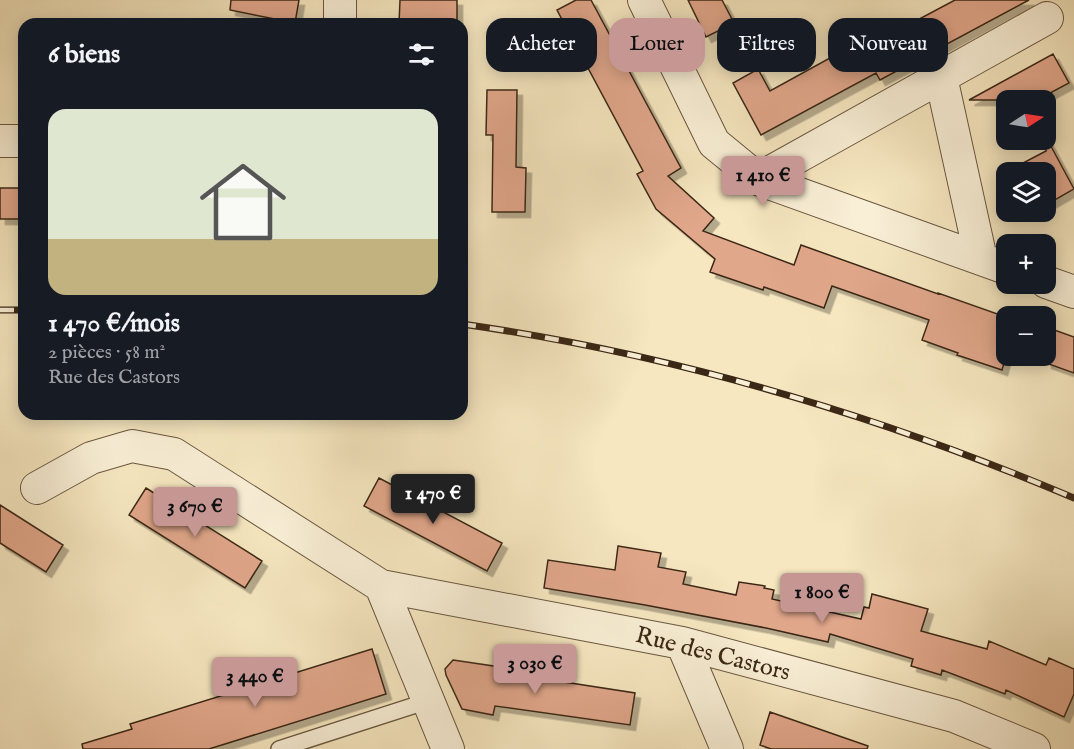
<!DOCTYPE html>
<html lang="fr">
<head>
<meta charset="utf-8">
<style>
	body { margin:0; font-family:"IM FELL English",serif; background:#20242c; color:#f1f3f6; height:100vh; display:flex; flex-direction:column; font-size:22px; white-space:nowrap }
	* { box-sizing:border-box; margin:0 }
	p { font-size:20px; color:#9ea1a6 }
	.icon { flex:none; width:33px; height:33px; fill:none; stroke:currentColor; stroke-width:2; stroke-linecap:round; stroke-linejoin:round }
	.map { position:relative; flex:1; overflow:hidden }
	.panel { position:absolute; left:18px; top:18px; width:450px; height:402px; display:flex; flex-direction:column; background:#171b24; border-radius:18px; box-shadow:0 3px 15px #0003 }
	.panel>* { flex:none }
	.top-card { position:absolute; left:486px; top:18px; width:498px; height:54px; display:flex; gap:12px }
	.needle { width:39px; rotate:78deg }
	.controls { position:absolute; left:996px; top:90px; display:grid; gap:12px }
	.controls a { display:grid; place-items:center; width:60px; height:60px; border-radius:12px; background:#171b24; box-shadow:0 3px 15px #0003; font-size:30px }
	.price { position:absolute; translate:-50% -51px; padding:0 14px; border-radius:6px; background:#c59692; color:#111; font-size:20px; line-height:39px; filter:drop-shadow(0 2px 3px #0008) }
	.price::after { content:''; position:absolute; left:50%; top:36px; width:18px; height:14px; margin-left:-9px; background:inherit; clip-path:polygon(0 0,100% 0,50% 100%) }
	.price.current { background:#222; color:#fff }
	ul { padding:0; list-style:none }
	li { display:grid; align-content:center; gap:12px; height:318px; padding:0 30px }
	li span { display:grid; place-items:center; height:186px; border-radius:18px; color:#555 }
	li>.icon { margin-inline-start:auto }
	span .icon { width:108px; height:108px; fill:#fffc; stroke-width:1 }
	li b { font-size:26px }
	h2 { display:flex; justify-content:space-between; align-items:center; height:72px; padding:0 30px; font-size:26px }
	.tag { padding:0 21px; border-radius:18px; background:#171b24; box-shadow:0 3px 15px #0003; font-size:21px; line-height:54px }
	.tag.current { background:#c59692; color:#111 }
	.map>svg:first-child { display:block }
</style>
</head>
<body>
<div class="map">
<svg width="1074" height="749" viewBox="0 0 1074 749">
	<defs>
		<filter id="shadow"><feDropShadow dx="5.5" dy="5.5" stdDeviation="0" flood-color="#0004"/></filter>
	</defs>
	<rect width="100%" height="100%" fill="#f6e7c0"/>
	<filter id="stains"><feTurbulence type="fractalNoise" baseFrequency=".00333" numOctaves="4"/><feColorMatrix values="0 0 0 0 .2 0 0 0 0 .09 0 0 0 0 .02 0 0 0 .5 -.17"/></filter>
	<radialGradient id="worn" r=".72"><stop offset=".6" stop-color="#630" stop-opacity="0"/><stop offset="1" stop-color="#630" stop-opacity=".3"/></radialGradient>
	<!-- building -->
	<path fill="#e1a78b" stroke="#3b2715" stroke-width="1.5" filter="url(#shadow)" d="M 231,0 L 299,0 L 295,23 L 230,10 Z
		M 400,0 L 457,0 L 457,24 L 399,24 Z
		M 576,0 L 591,0 L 681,168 L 668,176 L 714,218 L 703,231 L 794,265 L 801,245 L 938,294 L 938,293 L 1006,317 L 1006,356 L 1002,370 L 957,355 L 958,353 L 922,340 L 929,320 L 832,286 L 824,308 L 764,287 L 763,290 L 710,272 L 715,259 L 656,209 L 637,174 L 643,171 L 557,10 Z
		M 688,0 L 722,0 L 734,23 L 706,37 Z
		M 955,0 L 1029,0 L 880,80 L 876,73 L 761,135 L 733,83 L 758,69 L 770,91 L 859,42 L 863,49 Z
		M 1053,54 L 1069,83 L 1037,100 L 969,100 Z
		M 487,90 L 517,90 L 516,167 L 526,168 L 525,212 L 492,212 L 493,135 L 486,135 Z
		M 1046,137 L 1074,189 L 1046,205 L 1046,172 L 1006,172 L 1046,151 Z
		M 0,188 L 24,188 L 24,219 L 0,219 Z
		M 1046,327 L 1074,337 L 1074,373 L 1046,363 Z
		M 379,478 L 502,543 L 487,571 L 364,506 Z
		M 146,488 L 262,561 L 245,588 L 129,515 Z
		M 0,505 L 63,545 L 46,572 L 0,543 Z
		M 618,546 L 661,553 L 658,567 L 686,572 L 683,584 L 736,595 L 739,582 L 765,586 L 764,588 L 774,590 L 772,599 L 861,619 L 864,607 L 869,608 L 872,594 L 928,609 L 921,631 L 987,649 L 989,641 L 1046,665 L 1049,658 L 1074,669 L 1074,694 L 1064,717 L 1006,690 L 1005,694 L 942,670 L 941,675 L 911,666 L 913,659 L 830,634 L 828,642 L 766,628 L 645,605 L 544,588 L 548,560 L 615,570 Z
		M 372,649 L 386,694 L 209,749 L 83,749 L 82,744 L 132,729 L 130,724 Z
		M 453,660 L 500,667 L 499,672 L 635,693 L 630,725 L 495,706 L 493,715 L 462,709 L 446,675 L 445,669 Z
		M 770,712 L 868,746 L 867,749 L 771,749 L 760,745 Z"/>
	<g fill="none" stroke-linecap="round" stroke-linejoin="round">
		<!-- lane casing -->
		<g stroke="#6a5740" stroke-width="18">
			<path id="lane" d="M 279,749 L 428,701"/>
		</g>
		<!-- street casing -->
		<g stroke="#6a5740" stroke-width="34">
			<path id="street" d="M 340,0 L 340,24
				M 644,0 L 714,143 L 758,179 L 1006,268
				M 941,77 L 981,259
				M 0,141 L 24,141
				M 758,179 L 1047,18
				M 1046,282 L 1074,292
				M 37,488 L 91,458 L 132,446 L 174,454 L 381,586 L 682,643 L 954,716 L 1034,749
				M 381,586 L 448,749
				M 682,643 L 727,749"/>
		</g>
		<!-- lane -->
		<use href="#lane" stroke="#f9efd6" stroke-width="15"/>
		<!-- street -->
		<use href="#street" stroke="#f9efd6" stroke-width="32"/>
		<!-- rail casing -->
		<g stroke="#3b2715" stroke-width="7">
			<path id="rail" d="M 0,310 L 24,310
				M 462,324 C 673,354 878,415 1074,498"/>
		</g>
		<!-- rail -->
		<use href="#rail" stroke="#f9efd6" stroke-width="4.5" stroke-dasharray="14" stroke-linecap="butt"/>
	</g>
	<g text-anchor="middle" stroke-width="4.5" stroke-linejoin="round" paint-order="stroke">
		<!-- street labels -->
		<g font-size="24" fill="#3b2715" stroke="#f9efd6">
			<text transform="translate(713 653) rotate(14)" y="8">Rue des Castors</text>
		</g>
	</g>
	<rect width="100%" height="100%" filter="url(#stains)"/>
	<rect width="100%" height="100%" fill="url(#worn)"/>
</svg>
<div class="controls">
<a><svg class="needle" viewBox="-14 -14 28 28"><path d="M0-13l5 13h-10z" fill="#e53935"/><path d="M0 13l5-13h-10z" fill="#9ea1a6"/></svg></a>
<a><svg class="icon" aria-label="layers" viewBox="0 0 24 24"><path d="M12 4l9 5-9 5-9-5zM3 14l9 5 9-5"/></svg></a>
<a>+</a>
<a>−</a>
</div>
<b class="price" style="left:763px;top:207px">1 410 €</b>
<b class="price current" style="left:433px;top:525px">1 470 €</b>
<b class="price" style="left:195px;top:538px">3 670 €</b>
<b class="price" style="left:822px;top:624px">1 800 €</b>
<b class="price" style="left:535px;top:695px">3 030 €</b>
<b class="price" style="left:255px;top:708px">3 440 €</b>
<div class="top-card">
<a class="tag">Acheter</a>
<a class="tag current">Louer</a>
<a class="tag">Filtres</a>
<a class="tag">Nouveau</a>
</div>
<section class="panel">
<h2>6 biens<svg class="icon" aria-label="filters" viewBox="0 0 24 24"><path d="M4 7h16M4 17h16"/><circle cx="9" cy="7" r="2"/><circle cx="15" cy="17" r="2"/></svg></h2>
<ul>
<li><span style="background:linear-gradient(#dfe7d0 70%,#c2b280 0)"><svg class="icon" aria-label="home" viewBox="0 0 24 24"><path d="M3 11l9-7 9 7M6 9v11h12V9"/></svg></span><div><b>1 470 €/mois</b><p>2 pièces · 58 m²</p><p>Rue des Castors</p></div></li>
</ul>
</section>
</div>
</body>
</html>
